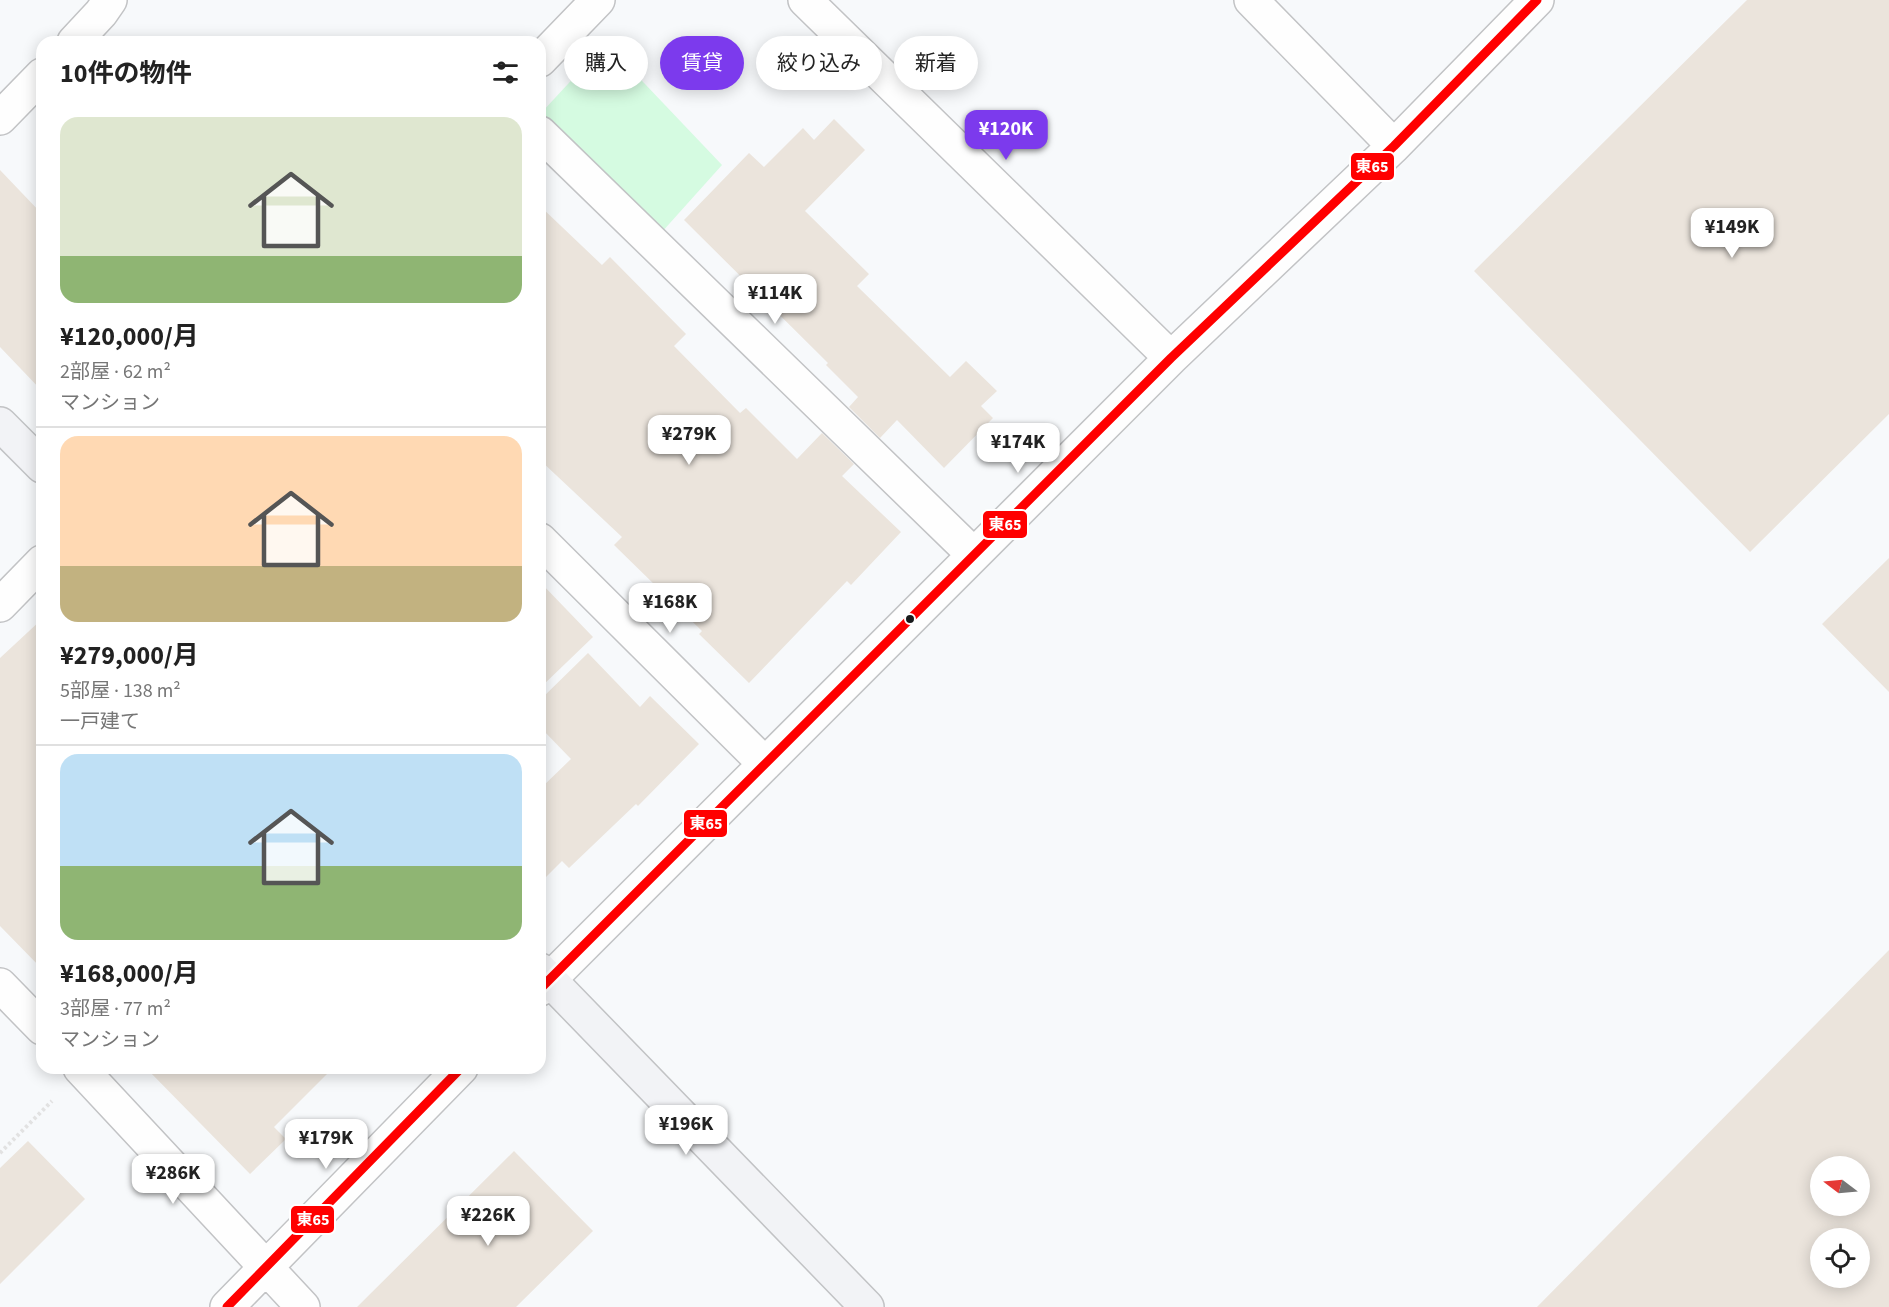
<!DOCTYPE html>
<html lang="ja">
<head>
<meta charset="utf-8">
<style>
	body { margin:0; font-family:"Source Sans 3","Noto Sans JP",sans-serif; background:#f6f6f6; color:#222; height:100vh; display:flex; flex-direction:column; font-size:22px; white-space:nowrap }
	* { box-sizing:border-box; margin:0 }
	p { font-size:20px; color:#767676 }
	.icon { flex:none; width:33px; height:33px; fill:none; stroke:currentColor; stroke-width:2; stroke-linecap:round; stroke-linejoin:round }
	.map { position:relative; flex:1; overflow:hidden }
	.panel { position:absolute; left:36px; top:36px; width:510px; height:1038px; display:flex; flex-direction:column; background:#fff; border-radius:18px; box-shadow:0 3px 15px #0003 }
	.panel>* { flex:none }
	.banner { position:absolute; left:564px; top:36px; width:570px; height:54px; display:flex; gap:12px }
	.needle { width:39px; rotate:286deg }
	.controls { position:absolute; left:1810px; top:1156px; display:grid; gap:12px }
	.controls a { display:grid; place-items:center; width:60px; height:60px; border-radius:50%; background:#fff; box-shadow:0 3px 15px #0003; font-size:30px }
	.price { position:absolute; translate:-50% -51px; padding:0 14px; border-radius:12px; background:#fff; color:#222; font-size:20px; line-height:39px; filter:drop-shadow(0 2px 3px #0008) }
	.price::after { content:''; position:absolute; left:50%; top:36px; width:18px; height:14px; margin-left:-9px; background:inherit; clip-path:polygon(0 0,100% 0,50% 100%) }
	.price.current { background:#7c3aed; color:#fff }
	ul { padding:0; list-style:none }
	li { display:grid; align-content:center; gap:12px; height:318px; padding:0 24px }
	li+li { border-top:2px solid #e0e0e0 }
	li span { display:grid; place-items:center; height:186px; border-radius:18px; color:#555 }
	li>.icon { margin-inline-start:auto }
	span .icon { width:108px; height:108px; fill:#fffc; stroke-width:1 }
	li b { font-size:26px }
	h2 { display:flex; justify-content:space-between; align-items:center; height:72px; padding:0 24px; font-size:26px }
	.tag { padding:0 21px; border-radius:27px; background:#fff; box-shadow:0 3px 15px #0003; font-size:21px; line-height:54px }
	.tag.current { background:#7c3aed; color:#fff }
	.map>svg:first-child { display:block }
</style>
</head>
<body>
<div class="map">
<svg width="1889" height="1307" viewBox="0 0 1889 1307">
	<rect width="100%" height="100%" fill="#f7f9fb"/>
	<!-- green -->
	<path fill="#d5fbe1" d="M 606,43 L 722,165 L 661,233 L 542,112 Z"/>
	<!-- building -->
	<path fill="#ebe4dc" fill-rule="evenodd" d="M 1747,0 L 1889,0 L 1889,414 L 1750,552 L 1474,271 Z
		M 834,119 L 865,150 L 805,211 L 869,274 L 857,286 L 950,377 L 966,361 L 997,391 L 981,406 L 993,418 L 944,468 L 897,420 L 880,438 L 849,407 L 858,397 L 826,365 L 828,363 L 684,220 L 749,153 L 764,167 L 803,128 L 814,140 Z
		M 0,170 L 42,214 L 42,391 L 0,347 Z
		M 540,206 L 602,265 L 610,257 L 686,334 L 674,346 L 740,413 L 746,408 L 797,459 L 822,433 L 854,464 L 842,476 L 901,532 L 851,585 L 847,581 L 749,683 L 699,634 L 702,631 L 614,545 L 622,537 L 540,460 Z
		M 1889,558 L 1889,692 L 1822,624 Z
		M 540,582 L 593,637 L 540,688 Z
		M 42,619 L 42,969 L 0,926 L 0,658 Z
		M 588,653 L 640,707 L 650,696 L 699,744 L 638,806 L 636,804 L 569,868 L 562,861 L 540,883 L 540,789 L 571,759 L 540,727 L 540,700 Z
		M 1889,950 L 1889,1307 L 1537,1307 ZM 1821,1167 L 1860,1167 L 1860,1206 L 1821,1206 ZM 1821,1239 L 1860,1239 L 1860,1278 L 1821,1278 Z
		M 146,1068 L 333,1068 L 274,1127 L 286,1139 L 250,1174 Z
		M 28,1141 L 85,1199 L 0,1284 L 0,1168 Z
		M 514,1151 L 593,1231 L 516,1307 L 357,1307 Z"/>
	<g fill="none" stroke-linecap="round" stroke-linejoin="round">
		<!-- street casing -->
		<g stroke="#c2c3c5" stroke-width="36">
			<path id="street" d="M 805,0 L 1171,358
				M 1251,0 L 1394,146
				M 74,42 L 101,13 L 110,0
				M 540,60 L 598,0
				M 0,118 L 42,75
				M 540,133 L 974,555
				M 540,540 L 765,764
				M 0,605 L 42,562
				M 0,985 L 42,1028
				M 540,989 L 1171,358 L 1394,146 L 1537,0
				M 80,1068 L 303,1307
				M 227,1307 L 461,1068"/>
		</g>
		<!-- secondary casing -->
		<g stroke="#c2c3c5" stroke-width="36">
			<path id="secondary" d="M 0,424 L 42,466
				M 540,970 L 867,1307"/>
		</g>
		<!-- path -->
		<path stroke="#e2e2e2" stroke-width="4" stroke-dasharray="3 3" stroke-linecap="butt" d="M 0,1153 L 52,1101"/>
		<!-- street -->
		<use href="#street" stroke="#fefefe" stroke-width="33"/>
		<!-- secondary -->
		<use href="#secondary" stroke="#f2f3f6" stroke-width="33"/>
		<!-- bus-1 casing -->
		<g stroke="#fff" stroke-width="14">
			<path id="bus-1" d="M 540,989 L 1171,358 L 1394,146 L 1537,0
				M 227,1307 L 461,1068"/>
		</g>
		<!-- bus-1 -->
		<use href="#bus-1" stroke="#f00" stroke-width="9"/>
	</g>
	<!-- markers -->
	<circle fill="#191b1c" stroke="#fff" stroke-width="2" cx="910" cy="619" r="5"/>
	<g stroke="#fff" stroke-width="2">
		<rect x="1350" y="152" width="45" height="29" rx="6" fill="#f00"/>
		<rect x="982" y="510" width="46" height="29" rx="6" fill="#f00"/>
		<rect x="683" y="809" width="45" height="29" rx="6" fill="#f00"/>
		<rect x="290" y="1205" width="45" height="29" rx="6" fill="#f00"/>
	</g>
	<g font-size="16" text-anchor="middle" font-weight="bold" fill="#fff">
		<text x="1372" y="172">東65</text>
		<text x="1005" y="530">東65</text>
		<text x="706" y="829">東65</text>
		<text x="313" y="1225">東65</text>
	</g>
</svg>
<div class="controls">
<a><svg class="needle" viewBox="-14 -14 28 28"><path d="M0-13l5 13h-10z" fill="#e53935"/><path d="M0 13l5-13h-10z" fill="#767676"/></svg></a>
<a><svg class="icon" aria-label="locate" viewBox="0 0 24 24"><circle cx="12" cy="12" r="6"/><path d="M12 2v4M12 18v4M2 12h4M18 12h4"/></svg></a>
</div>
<b class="price current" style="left:1006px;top:161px">¥120K</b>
<b class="price" style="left:1732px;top:259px">¥149K</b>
<b class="price" style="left:775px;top:325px">¥114K</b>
<b class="price" style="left:689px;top:466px">¥279K</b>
<b class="price" style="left:1018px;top:474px">¥174K</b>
<b class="price" style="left:670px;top:634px">¥168K</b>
<b class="price" style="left:686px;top:1156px">¥196K</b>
<b class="price" style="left:326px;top:1170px">¥179K</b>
<b class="price" style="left:173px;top:1205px">¥286K</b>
<b class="price" style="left:488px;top:1247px">¥226K</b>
<div class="banner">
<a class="tag">購入</a>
<a class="tag current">賃貸</a>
<a class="tag">絞り込み</a>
<a class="tag">新着</a>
</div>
<section class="panel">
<h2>10件の物件<svg class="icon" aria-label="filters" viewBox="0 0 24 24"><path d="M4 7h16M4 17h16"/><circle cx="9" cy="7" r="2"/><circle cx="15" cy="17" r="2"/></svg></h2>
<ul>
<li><span style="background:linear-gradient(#dfe7d0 75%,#8fb573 0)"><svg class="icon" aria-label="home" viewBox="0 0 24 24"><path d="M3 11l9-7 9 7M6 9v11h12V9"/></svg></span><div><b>¥120,000/月</b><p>2部屋 · 62 m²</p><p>マンション</p></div></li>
<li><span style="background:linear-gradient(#ffd9b3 70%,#c2b280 0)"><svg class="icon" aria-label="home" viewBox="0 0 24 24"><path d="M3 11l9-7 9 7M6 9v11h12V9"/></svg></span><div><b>¥279,000/月</b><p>5部屋 · 138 m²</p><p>一戸建て</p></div></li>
<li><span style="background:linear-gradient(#bfe0f5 60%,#8fb573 0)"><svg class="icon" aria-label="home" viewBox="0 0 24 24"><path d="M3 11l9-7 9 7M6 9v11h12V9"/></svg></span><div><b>¥168,000/月</b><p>3部屋 · 77 m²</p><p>マンション</p></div></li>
</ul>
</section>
</div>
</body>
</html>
